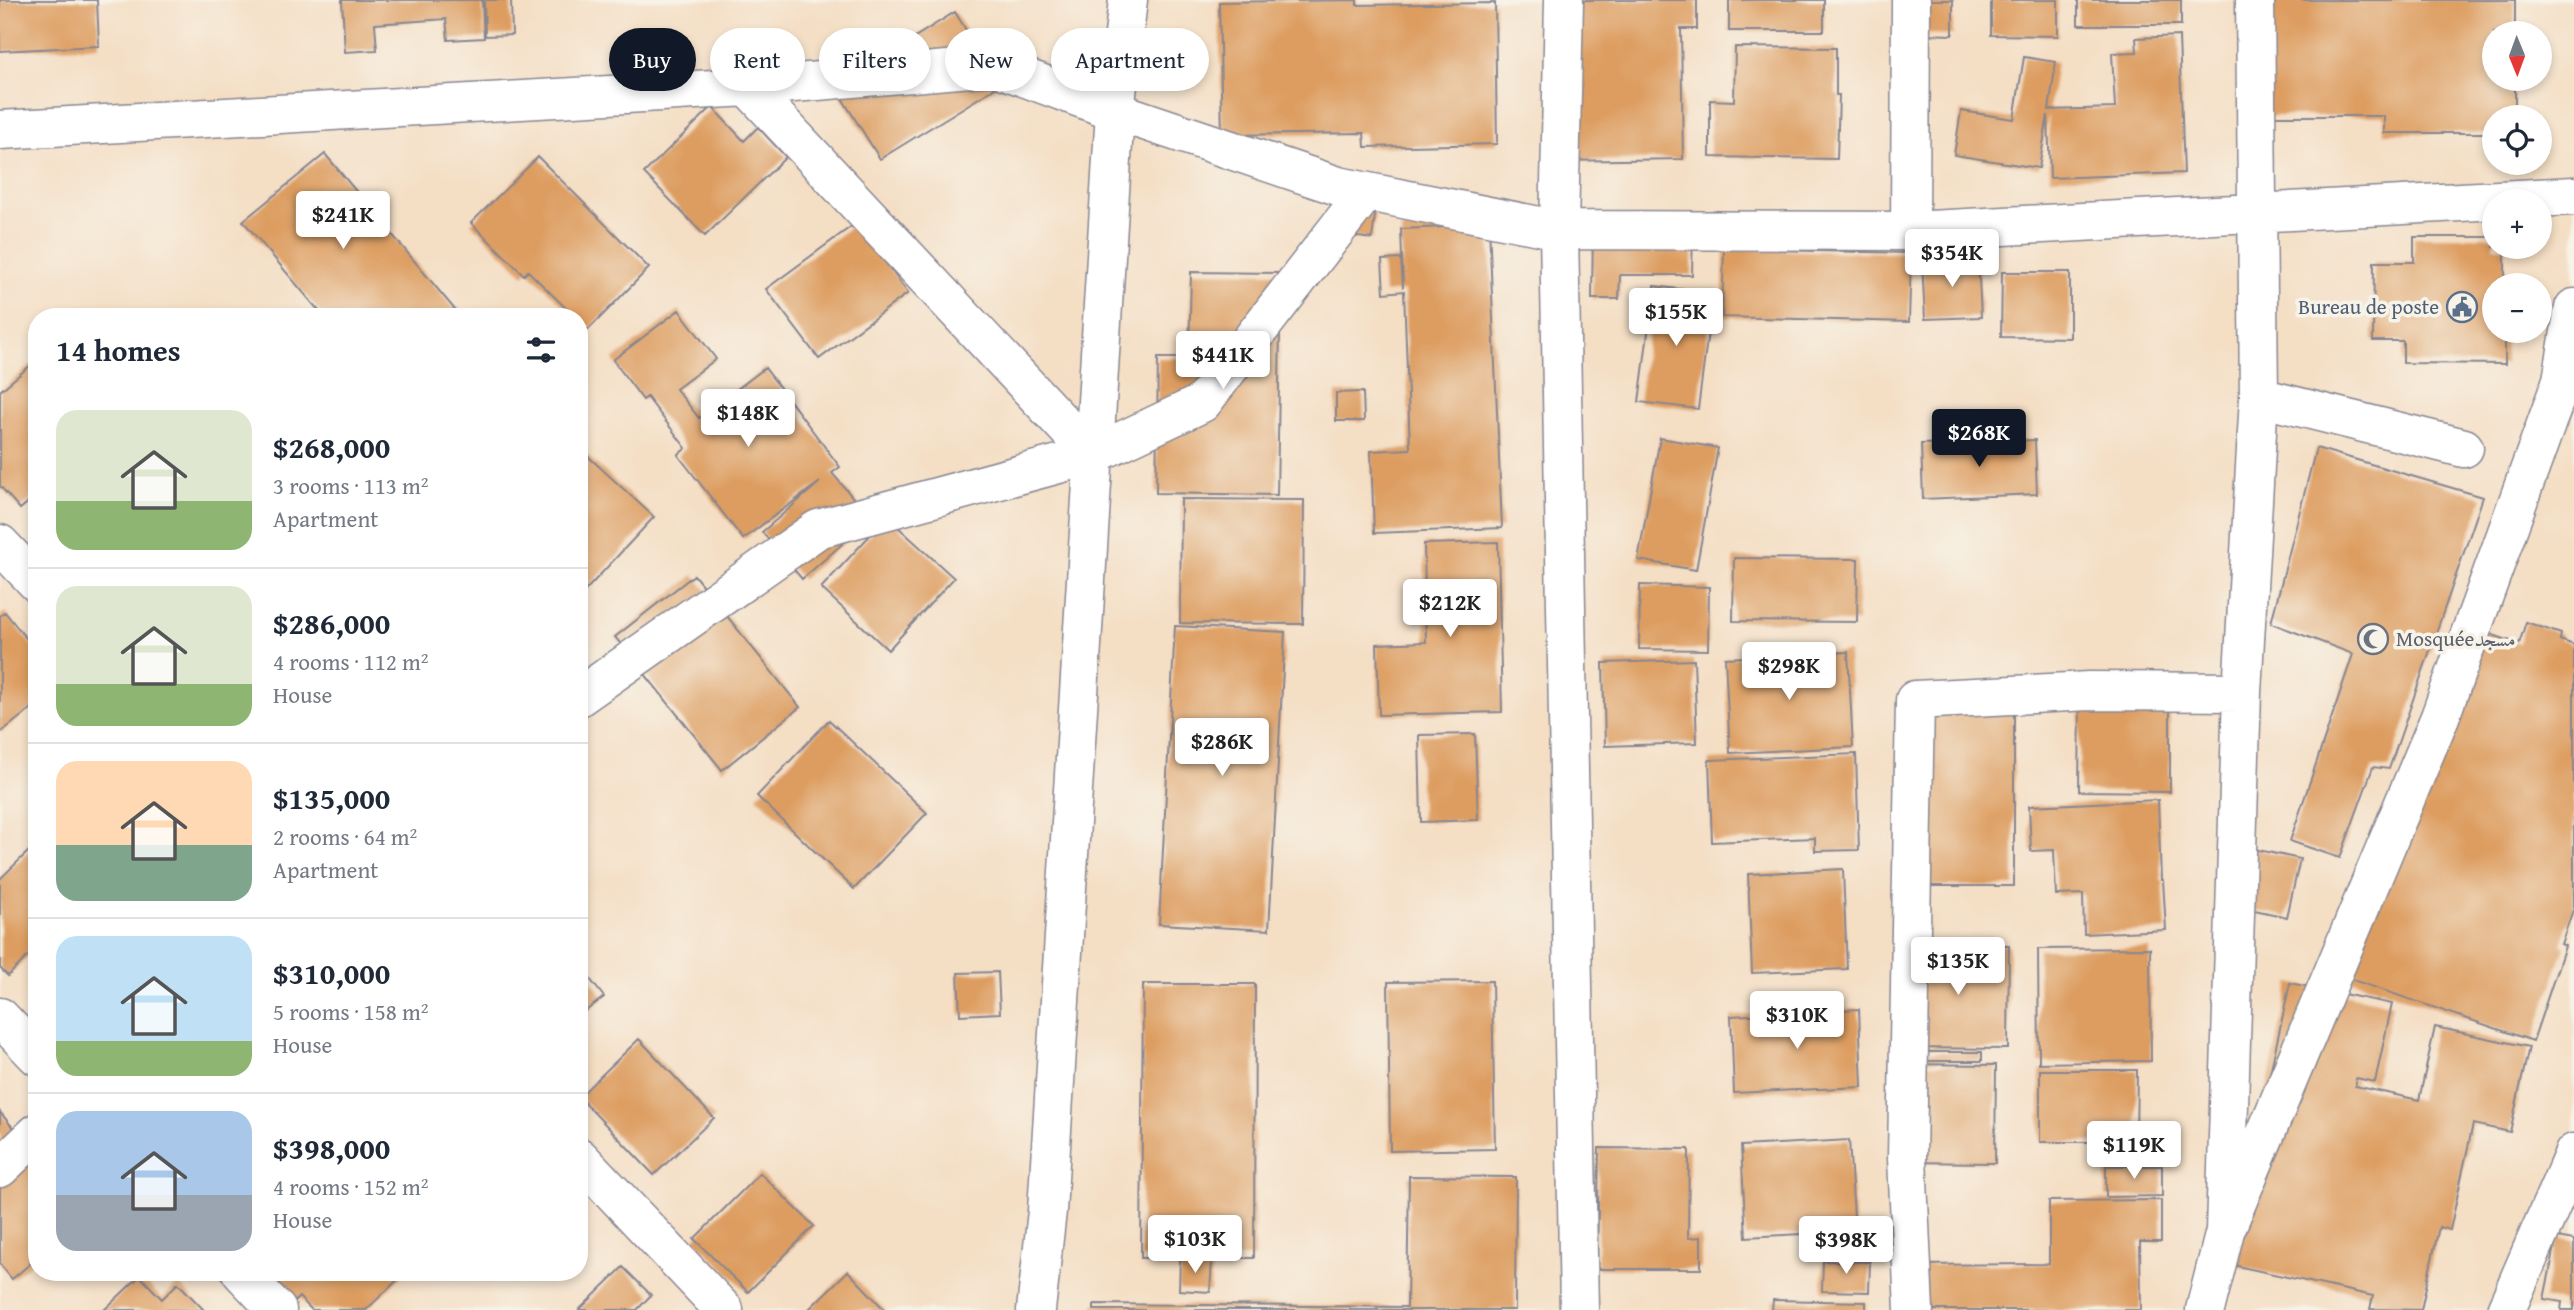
<!DOCTYPE html>
<html lang="en">
<head>
<meta charset="utf-8">
<style>
	body { margin:0; font-family:"Gentium Book Plus",Amiri,serif; background:#f2f2f3; color:#1f2937; height:100vh; display:flex; flex-direction:column; font-size:26px; white-space:nowrap }
	* { box-sizing:border-box; margin:0 }
	p { font-size:23px; color:#747a83 }
	.icon { flex:none; width:38px; height:38px; fill:none; stroke:currentColor; stroke-width:2; stroke-linecap:round; stroke-linejoin:round }
	.map { position:relative; flex:1; overflow:hidden }
	.panel { position:absolute; left:28px; top:308px; width:560px; height:973px; display:flex; flex-direction:column; background:#fff; border-radius:28px; box-shadow:0 4px 10px #0003 }
	.panel>* { flex:none }
	.banner { position:absolute; left:609px; top:28px; width:665px; height:63px; display:flex; gap:14px }
	.needle { width:46px; rotate:179deg }
	.controls { position:absolute; left:2482px; top:21px; display:grid; gap:14px }
	.controls a { display:grid; place-items:center; width:70px; height:70px; border-radius:50%; background:#fff; box-shadow:0 4px 10px #0003; font-size:35px }
	.price { position:absolute; translate:-50% -60px; padding:0 16px; border-radius:7px; background:#fff; color:#222; font-size:23px; line-height:46px; filter:drop-shadow(0 2px 4px #0008) }
	.price::after { content:''; position:absolute; left:50%; top:42px; width:21px; height:16px; margin-left:-10px; background:inherit; clip-path:polygon(0 0,100% 0,50% 100%) }
	.price.selected { background:#111827; color:#fff }
	ul { padding:0; list-style:none }
	li { display:flex; align-items:center; gap:21px; height:175px; padding:0 28px }
	li+li { border-top:2px solid #e0e1e3 }
	li span { display:grid; place-items:center; flex:none; width:196px; height:140px; border-radius:21px; color:#555 }
	li>.icon { margin-inline-start:auto }
	span .icon { width:84px; height:84px; fill:#fffc; stroke-width:1 }
	li b { font-size:30px }
	h2 { display:flex; justify-content:space-between; align-items:center; height:84px; padding:0 28px; font-size:30px }
	.tag { padding:0 24px; border-radius:32px; background:#fff; box-shadow:0 4px 10px #0003; font-size:24px; line-height:63px }
	.tag.selected { background:#111827; color:#fff }
	.map>svg:first-child { display:block }
</style>
</head>
<body>
<div class="map">
<svg width="2574" height="1310" viewBox="0 0 2574 1310">
	<rect width="100%" height="100%" fill="#f7f3e8"/>
	<filter id="ink" filterUnits="userSpaceOnUse"><feTurbulence type="fractalNoise" baseFrequency=".0143" numOctaves="2"/><feDisplacementMap in="SourceGraphic" scale="14" xChannelSelector="R" yChannelSelector="G"/><feConvolveMatrix kernelMatrix="1 2 1 2 8 2 1 2 1" color-interpolation-filters="sRGB"/></filter>
	<filter id="wash" filterUnits="userSpaceOnUse"><feTurbulence type="fractalNoise" baseFrequency=".00686" numOctaves="4" result="noise"/><feDisplacementMap in="SourceGraphic" scale="28" xChannelSelector="R" yChannelSelector="G"/><feGaussianBlur stdDeviation="1.57" result="paint"/><feColorMatrix in="noise" values="0 0 0 0 0 0 0 0 0 0 0 0 0 0 0 0 0 1.4 0 .05"/><feComposite in="paint" operator="in"/></filter>
	<g filter="url(#wash)">
		<rect width="100%" height="100%" fill="#f4dec4"/>
		<g id="blocks">
			<!-- building -->
			<path fill="#dd9d60" d="M 0,0 L 97,0 L 99,46 L 0,51 Z
				M 342,0 L 482,0 L 484,38 L 448,40 L 446,19 L 375,24 L 377,50 L 345,52 Z
				M 484,0 L 511,0 L 512,35 L 485,36 Z
				M 1357,0 L 1357,5 L 1495,3 L 1497,144 L 1365,147 L 1364,133 L 1222,135 L 1219,2 Z
				M 1557,0 L 1697,0 L 1697,29 L 1681,29 L 1683,159 L 1560,161 Z
				M 1729,0 L 1824,0 L 1824,31 L 1729,31 Z
				M 1924,0 L 1953,0 L 1953,35 L 1923,34 Z
				M 1991,0 L 2058,0 L 2058,36 L 1991,35 Z
				M 2078,0 L 2181,0 L 2181,25 L 2078,25 Z
				M 2256,0 L 2515,0 L 2515,33 L 2494,33 L 2494,79 L 2515,79 L 2515,117 L 2494,117 L 2494,133 L 2384,133 L 2384,116 L 2256,116 Z
				M 955,12 L 1000,85 L 880,159 L 835,87 Z
				M 2179,36 L 2184,173 L 2050,178 L 2048,115 L 2039,168 L 1954,155 L 1961,111 L 2014,119 L 2024,57 L 2056,62 L 2049,110 L 2115,108 L 2112,53 L 2137,52 L 2136,38 Z
				M 1735,47 L 1836,48 L 1836,95 L 1839,95 L 1837,159 L 1710,157 L 1710,100 L 1734,101 Z
				M 712,107 L 744,141 L 758,127 L 786,157 L 705,236 L 644,173 Z
				M 325,154 L 461,317 L 324,317 L 243,221 Z
				M 538,157 L 649,268 L 588,330 L 579,321 L 579,317 L 575,317 L 528,271 L 524,275 L 471,223 Z
				M 1349,210 L 1375,215 L 1372,239 L 1345,235 Z
				M 856,223 L 908,293 L 819,359 L 766,289 Z
				M 1489,225 L 1502,528 L 1374,533 L 1371,451 L 1410,449 L 1404,291 L 1384,293 L 1382,260 L 1401,259 L 1403,288 L 1401,229 Z
				M 1593,228 L 1693,229 L 1692,275 L 1620,275 L 1619,299 L 1592,299 Z
				M 2414,237 L 2494,237 L 2494,247 L 2505,247 L 2505,285 L 2494,285 L 2494,331 L 2505,331 L 2505,364 L 2403,363 L 2403,341 L 2373,341 L 2374,262 L 2414,262 Z
				M 1724,249 L 1911,253 L 1909,322 L 1722,317 Z
				M 1978,258 L 1981,317 L 1925,319 L 1922,261 Z
				M 1191,272 L 1281,273 L 1277,495 L 1156,493 L 1158,358 L 1189,358 Z
				M 2002,272 L 2070,272 L 2070,338 L 2001,337 Z
				M 1654,286 L 1713,293 L 1698,409 L 1639,402 Z
				M 679,310 L 716,359 L 676,389 L 699,418 L 765,368 L 840,467 L 832,473 L 871,519 L 802,579 L 762,532 L 820,482 L 743,539 L 678,455 L 686,448 L 647,397 L 643,400 L 613,360 Z
				M 37,360 L 37,495 L 20,509 L 0,486 L 0,391 Z
				M 1363,392 L 1364,421 L 1336,421 L 1336,393 Z
				M 1660,438 L 1718,448 L 1696,570 L 1638,560 Z
				M 2035,440 L 2037,494 L 1923,499 L 1921,444 Z
				M 579,448 L 654,517 L 584,592 L 579,587 Z
				M 2316,448 L 2483,497 L 2389,769 L 2373,767 L 2340,858 L 2290,841 L 2353,654 L 2271,623 Z
				M 1181,499 L 1304,500 L 1303,624 L 1180,623 Z
				M 887,517 L 954,578 L 888,650 L 821,588 Z
				M 1498,542 L 1502,712 L 1379,715 L 1377,644 L 1426,642 L 1424,544 Z
				M 1734,558 L 1858,559 L 1857,622 L 1733,621 Z
				M 694,575 L 800,707 L 722,770 L 615,637 Z
				M 1640,585 L 1709,587 L 1708,650 L 1639,649 Z
				M 5,612 L 37,652 L 37,704 L 0,733 L 0,616 Z
				M 2526,622 L 2561,634 L 2560,640 L 2574,645 L 2574,907 L 2561,944 L 2565,946 L 2533,1041 L 2329,972 L 2467,626 L 2519,644 Z
				M 1175,626 L 1285,632 L 1269,930 L 1159,924 Z
				M 1848,652 L 1853,747 L 1730,753 L 1725,658 Z
				M 1694,660 L 1697,743 L 1605,746 L 1603,663 Z
				M 1909,698 L 2014,699 L 2014,886 L 1909,886 Z
				M 2080,700 L 2170,701 L 2170,792 L 2079,791 Z
				M 829,720 L 927,813 L 854,889 L 757,796 Z
				M 1475,734 L 1478,820 L 1421,822 L 1419,735 Z
				M 1856,754 L 1859,850 L 1815,851 L 1815,838 L 1712,842 L 1709,760 Z
				M 2158,800 L 2161,880 L 2163,880 L 2166,930 L 2084,934 L 2083,894 L 2056,895 L 2054,850 L 2031,851 L 2029,806 Z
				M 37,843 L 37,947 L 8,976 L 0,968 L 0,879 Z
				M 2235,845 L 2300,859 L 2287,917 L 2222,903 Z
				M 1843,869 L 1847,969 L 1752,973 L 1748,874 Z
				M 1907,945 L 2009,945 L 2008,1049 L 1906,1048 Z
				M 2150,948 L 2151,1061 L 2039,1063 L 2038,949 Z
				M 579,965 L 604,997 L 579,1016 Z
				M 998,972 L 1000,1013 L 960,1015 L 958,973 Z
				M 1492,981 L 1495,1149 L 1390,1151 L 1388,982 Z
				M 2290,983 L 2392,1004 L 2375,1082 L 2356,1078 L 2355,1086 L 2419,1100 L 2435,1027 L 2529,1047 L 2510,1132 L 2473,1124 L 2450,1230 L 2439,1227 L 2421,1310 L 2370,1309 L 2373,1296 L 2228,1264 Z
				M 1143,984 L 1255,984 L 1254,1258 L 1141,1258 Z
				M 1859,1009 L 1862,1087 L 1734,1093 L 1731,1016 Z
				M 639,1039 L 714,1118 L 654,1175 L 579,1097 Z
				M 1906,1052 L 1982,1052 L 1982,1061 L 1906,1061 Z
				M 1903,1064 L 1996,1065 L 1995,1163 L 1903,1162 Z
				M 2040,1070 L 2137,1070 L 2136,1142 L 2040,1142 Z
				M 0,1112 L 37,1157 L 37,1258 L 12,1279 L 0,1264 Z
				M 1849,1140 L 1855,1231 L 1746,1237 L 1741,1146 Z
				M 1599,1148 L 1689,1149 L 1688,1238 L 1701,1237 L 1701,1269 L 1597,1269 Z
				M 2106,1166 L 2162,1166 L 2162,1196 L 2106,1197 Z
				M 760,1173 L 814,1226 L 748,1292 L 694,1239 Z
				M 1409,1176 L 1516,1177 L 1515,1310 L 1094,1310 L 1094,1304 L 1407,1307 Z
				M 2161,1200 L 2161,1242 L 2140,1242 L 2141,1310 L 1909,1310 L 1909,1265 L 2049,1264 L 2049,1201 Z
				M 2557,1237 L 2574,1240 L 2574,1310 L 2561,1310 L 2562,1302 L 2544,1299 Z
				M 1180,1259 L 1212,1261 L 1210,1292 L 1179,1290 Z
				M 1823,1261 L 1870,1262 L 1869,1292 L 1822,1291 Z
				M 623,1267 L 651,1295 L 637,1310 L 579,1310 Z
				M 848,1271 L 885,1310 L 808,1310 Z
				M 281,1272 L 406,1272 L 366,1310 L 312,1310 L 299,1297 L 292,1304 L 271,1281 Z
				M 140,1276 L 162,1299 L 178,1283 L 204,1310 L 104,1310 Z
				M 1773,1300 L 1866,1302 L 1866,1310 L 1772,1310 Z"/>
		</g>
	</g>
	<g filter="url(#ink)">
		<use href="#blocks" fill-opacity="0" stroke="#888691" stroke-width="2"/>
		<g fill="none" stroke-linecap="round" stroke-linejoin="round">
			<!-- minor casing -->
			<g stroke="#888691" stroke-width="41">
				<path id="minor" d="M 1564,0 L 1559,230 L 1579,1310
					M 748,87 L 994,66 L 1115,111 L 1338,186 L 1559,230 L 1910,231 L 2574,196
					M 0,130 L 748,87 L 1092,455
					M 1910,231 L 1911,0
					M 2259,397 L 2464,448
					M 0,544 L 37,583
					M 579,697 L 818,529 L 1092,455 L 1202,403 L 1366,192
					M 0,1017 L 37,1056
					M 579,1157 L 724,1310
					M 0,1168 L 37,1133
					M 2225,1231 L 2242,692 L 2259,397 L 2255,0
					M 241,1272 L 277,1310
					M 1036,1310 L 1047,1211 L 1115,111 L 1128,0
					M 1914,1310 L 1907,1158 L 1915,700 L 2089,691 L 2242,692
					M 2205,1310 L 2225,1231 L 2440,717 L 2562,380 L 2574,308"/>
			</g>
			<!-- major casing -->
			<g stroke="#888691" stroke-width="41">
				<path id="major" d="M 2506,1310 L 2574,1153"/>
			</g>
			<!-- minor -->
			<use href="#minor" stroke="#fff" stroke-width="38"/>
			<!-- major -->
			<use href="#major" stroke="#fff" stroke-width="38"/>
		</g>
	</g>
	<!-- icons -->
	<defs>
		<g id="civic-ring" transform="scale(1.575)"><circle r="9.5" fill="#f7f3e8" stroke="#5c6f8a" stroke-width="1.5"/><path d="M-.6-6.5H3V-4.5H.6V-3L4-1V1h2V6H-6V1h2V-1L-.6-3ZM-1.2 2.5V6h2.4V2.5Z" fill="#5c6f8a"/></g>
		<g id="mosque-ring" transform="scale(1.575)"><circle r="9.5" fill="#f7f3e8" stroke="#6b7280" stroke-width="1.5"/><path d="M3.5-4.9A6 6 0 1 0 3.5 4.9A5 5 0 1 1 3.5-4.9Z" fill="#6b7280"/></g>
	</defs>
	<g fill-rule="evenodd">
		<use href="#civic-ring" x="2462" y="307"/>
		<use href="#mosque-ring" x="2373" y="639"/>
	</g>
	<g text-anchor="middle" stroke-width="7" stroke-linejoin="round" paint-order="stroke">
		<!-- service labels -->
		<g font-size="21" fill="#4e5e75" stroke="#f7f3e8" text-anchor="end">
			<text x="2439" y="314">Bureau de poste</text>
		</g>
		<!-- worship labels -->
		<g font-size="21" fill="#5b616d" stroke="#f7f3e8" text-anchor="start">
			<text x="2396" y="646">Mosquéeمسجد</text>
		</g>
	</g>
</svg>
<div class="controls">
<a><svg class="needle" viewBox="-14 -14 28 28"><path d="M0-13l5 13h-10z" fill="#e53935"/><path d="M0 13l5-13h-10z" fill="#747a83"/></svg></a>
<a><svg class="icon" aria-label="locate" viewBox="0 0 24 24"><circle cx="12" cy="12" r="6"/><path d="M12 2v4M12 18v4M2 12h4M18 12h4"/></svg></a>
<a>+</a>
<a>−</a>
</div>
<b class="price" style="left:343px;top:251px">$241K</b>
<b class="price" style="left:1952px;top:289px">$354K</b>
<b class="price" style="left:1676px;top:348px">$155K</b>
<b class="price" style="left:1223px;top:391px">$441K</b>
<b class="price" style="left:748px;top:449px">$148K</b>
<b class="price selected" style="left:1979px;top:469px">$268K</b>
<b class="price" style="left:1450px;top:639px">$212K</b>
<b class="price" style="left:1789px;top:702px">$298K</b>
<b class="price" style="left:1222px;top:778px">$286K</b>
<b class="price" style="left:1958px;top:997px">$135K</b>
<b class="price" style="left:1797px;top:1051px">$310K</b>
<b class="price" style="left:2134px;top:1181px">$119K</b>
<b class="price" style="left:1195px;top:1275px">$103K</b>
<b class="price" style="left:1846px;top:1276px">$398K</b>
<div class="banner">
<a class="tag selected">Buy</a>
<a class="tag">Rent</a>
<a class="tag">Filters</a>
<a class="tag">New</a>
<a class="tag">Apartment</a>
</div>
<section class="panel">
<h2>14 homes<svg class="icon" aria-label="filters" viewBox="0 0 24 24"><path d="M4 7h16M4 17h16"/><circle cx="9" cy="7" r="2"/><circle cx="15" cy="17" r="2"/></svg></h2>
<ul>
<li><span style="background:linear-gradient(#dfe7d0 65%,#8fb573 0)"><svg class="icon" aria-label="home" viewBox="0 0 24 24"><path d="M3 11l9-7 9 7M6 9v11h12V9"/></svg></span><div><b>$268,000</b><p>3 rooms · 113 m²</p><p>Apartment</p></div></li>
<li><span style="background:linear-gradient(#dfe7d0 70%,#8fb573 0)"><svg class="icon" aria-label="home" viewBox="0 0 24 24"><path d="M3 11l9-7 9 7M6 9v11h12V9"/></svg></span><div><b>$286,000</b><p>4 rooms · 112 m²</p><p>House</p></div></li>
<li><span style="background:linear-gradient(#ffd9b3 60%,#7fa58c 0)"><svg class="icon" aria-label="home" viewBox="0 0 24 24"><path d="M3 11l9-7 9 7M6 9v11h12V9"/></svg></span><div><b>$135,000</b><p>2 rooms · 64 m²</p><p>Apartment</p></div></li>
<li><span style="background:linear-gradient(#bfe0f5 75%,#8fb573 0)"><svg class="icon" aria-label="home" viewBox="0 0 24 24"><path d="M3 11l9-7 9 7M6 9v11h12V9"/></svg></span><div><b>$310,000</b><p>5 rooms · 158 m²</p><p>House</p></div></li>
<li><span style="background:linear-gradient(#a9c7e8 60%,#9aa5b1 0)"><svg class="icon" aria-label="home" viewBox="0 0 24 24"><path d="M3 11l9-7 9 7M6 9v11h12V9"/></svg></span><div><b>$398,000</b><p>4 rooms · 152 m²</p><p>House</p></div></li>
</ul>
</section>
</div>
</body>
</html>
